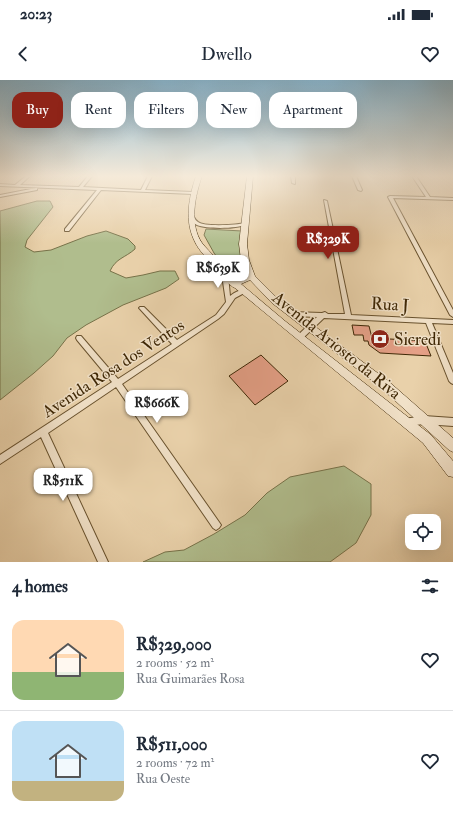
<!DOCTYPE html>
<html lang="en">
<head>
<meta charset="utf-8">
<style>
	body { margin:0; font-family:"IM FELL Double Pica",serif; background:#f2f2f3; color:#1f2937; height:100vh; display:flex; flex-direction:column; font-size:15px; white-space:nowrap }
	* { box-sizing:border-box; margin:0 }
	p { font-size:13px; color:#747a83 }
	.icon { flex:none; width:22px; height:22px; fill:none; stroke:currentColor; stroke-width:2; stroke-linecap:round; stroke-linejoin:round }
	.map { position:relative; height:482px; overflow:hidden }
	.details { display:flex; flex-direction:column; background:#fff; flex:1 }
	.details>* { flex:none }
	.banner { position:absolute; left:12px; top:12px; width:429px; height:36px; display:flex; gap:8px }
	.fabs { position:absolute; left:405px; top:434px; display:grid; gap:8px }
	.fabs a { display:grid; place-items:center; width:36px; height:36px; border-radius:8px; background:#fff; box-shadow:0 4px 16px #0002; font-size:20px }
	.price { position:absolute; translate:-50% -34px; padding:0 9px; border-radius:8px; background:#fff; color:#222; font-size:13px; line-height:26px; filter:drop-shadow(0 1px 2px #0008) }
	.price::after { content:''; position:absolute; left:50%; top:24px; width:12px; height:9px; margin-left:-6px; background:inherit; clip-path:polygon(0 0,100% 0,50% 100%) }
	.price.on { background:#8f2418; color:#fff }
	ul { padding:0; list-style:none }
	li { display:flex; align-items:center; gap:12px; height:100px; padding:0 12px }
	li+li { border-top:1px solid #e0e1e3 }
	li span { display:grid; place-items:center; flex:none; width:112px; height:80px; border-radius:12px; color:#555 }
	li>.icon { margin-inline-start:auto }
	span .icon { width:48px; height:48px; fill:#fffc; stroke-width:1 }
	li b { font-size:17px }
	h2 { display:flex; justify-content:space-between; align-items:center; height:48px; padding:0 12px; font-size:17px }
	.tag { padding:0 14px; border-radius:12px; background:#fff; box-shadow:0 4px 16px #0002; font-size:14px; line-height:36px }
	.tag.on { background:#8f2418; color:#fff }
	.status { display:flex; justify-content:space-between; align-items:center; height:28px; padding:0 20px; background:#fff; direction:ltr }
	.status svg { height:11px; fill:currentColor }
	header { display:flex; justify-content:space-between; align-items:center; height:52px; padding:0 12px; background:#fff; font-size:18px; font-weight:600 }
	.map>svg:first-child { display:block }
</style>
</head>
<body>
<div class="status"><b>20:23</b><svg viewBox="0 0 49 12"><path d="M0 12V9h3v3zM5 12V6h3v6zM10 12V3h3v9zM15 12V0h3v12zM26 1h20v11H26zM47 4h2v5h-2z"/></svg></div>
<header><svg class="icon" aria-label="back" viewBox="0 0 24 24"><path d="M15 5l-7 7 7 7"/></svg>Dwello<svg class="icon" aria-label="heart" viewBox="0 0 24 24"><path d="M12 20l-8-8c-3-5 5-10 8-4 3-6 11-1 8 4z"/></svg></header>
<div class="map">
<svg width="453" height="482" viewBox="0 0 453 482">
	<rect width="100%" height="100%" fill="#e9d1aa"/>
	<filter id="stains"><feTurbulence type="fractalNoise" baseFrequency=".005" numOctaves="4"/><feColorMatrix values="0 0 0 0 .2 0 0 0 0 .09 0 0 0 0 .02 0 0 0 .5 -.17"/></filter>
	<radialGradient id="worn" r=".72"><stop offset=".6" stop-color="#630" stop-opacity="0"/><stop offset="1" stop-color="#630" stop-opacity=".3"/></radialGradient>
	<!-- green -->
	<path fill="#b0bd8d" stroke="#777249" d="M 37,121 L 50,121 L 53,127 L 27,160 L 25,167 L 34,172 L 51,170 L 87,156 L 106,151 L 128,159 L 135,166 L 135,169 C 125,178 116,178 110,191 L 126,198 L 143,195 L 160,191 L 175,191 L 179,199 L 166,208 L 123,225 L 86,245 L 67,258 L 53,276 L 34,293 L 0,320 L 0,131 Z
		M 206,149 L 242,151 L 246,193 L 231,196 L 214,173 L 204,155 Z
		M 344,386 L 371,404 L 371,435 L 356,463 L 330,482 L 143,482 L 165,472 L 184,470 L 214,454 L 245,435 L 267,413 L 290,397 Z"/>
	<!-- building -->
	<path fill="#e5a087" stroke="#3e2705" d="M 352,245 L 369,246 L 372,258 L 425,261 L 431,276 L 380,273 L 369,265 L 368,261 L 364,261 L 363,255 L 354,255 Z
		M 261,275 L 288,301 L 255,325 L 229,296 Z"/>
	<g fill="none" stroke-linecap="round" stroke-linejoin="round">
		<!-- street casing -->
		<g stroke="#69522e" stroke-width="2">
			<path id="street" d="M 26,96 L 30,96 L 20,105 L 79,107 L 88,96 L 92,96 L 83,107 L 141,110 L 148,96 L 152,96 L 145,110 L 193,112 L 195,113 L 193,114 L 101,110 L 69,151 L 65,151 L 65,149 L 97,110 L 0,106 L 0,104 L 15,105 Z
				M 291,96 L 295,96 L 295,104 L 292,103 Z
				M 352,96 L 356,96 L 362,110 L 361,111 L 358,110 Z
				M 412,96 L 416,96 L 430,117 L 453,118 L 453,120 L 393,118 L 453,230 L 453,237 L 450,235 L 388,117 L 390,116 L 426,117 Z
				M 36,108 L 37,108 L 37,110 L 0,117 L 0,115 Z
				M 324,120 L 327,121 L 351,235 L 453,240 L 453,244 L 432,243 L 453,293 L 453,304 L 451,303 L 449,301 L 426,243 L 324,238 L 302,259 L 298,259 L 297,257 L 298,255 L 317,237 L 293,236 L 290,234 L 291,232 L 322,233 L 325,232 L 328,234 L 345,234 Z
				M 190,137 L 194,137 C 195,139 196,141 198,142 C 204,147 237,145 245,143 L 247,144 C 237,149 207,149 197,145 C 193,143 192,141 190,138 Z
				M 225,193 L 228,195 L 230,216 C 234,213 241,209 246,210 L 247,211 L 246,212 L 235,218 L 224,234 L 218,239 L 122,304 L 219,442 L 221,445 L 219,448 L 216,450 L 213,448 L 116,307 L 48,353 L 108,482 L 98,482 L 41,357 L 0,384 L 0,375 L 112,302 L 77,260 L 76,258 L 77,256 L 81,256 L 118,299 L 172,264 L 140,229 L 139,228 L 140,227 L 144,227 L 177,260 L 216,235 L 226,222 L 222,195 Z
				M 424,336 L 453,338 L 453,346 L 424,344 L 407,346 L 404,345 L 403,342 L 404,339 Z"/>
		</g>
		<!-- secondary casing -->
		<g stroke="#3e2705" stroke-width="1">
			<path id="secondary" d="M 196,96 L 202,96 C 195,116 189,144 202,163 C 206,168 211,173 215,177 C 221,186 228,193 236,200 L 240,197 L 247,195 L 241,180 L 239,164 L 247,96 L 253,96 L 247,164 L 249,180 L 255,196 L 278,219 L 387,300 L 453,358 L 453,372 L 449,370 L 379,306 L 272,223 L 250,200 L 241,204 L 285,241 L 431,355 L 453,381 L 453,397 L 448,396 L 423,363 L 235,208 C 229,206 219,192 214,186 C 208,179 199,171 195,162 C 184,141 189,117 196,96 Z"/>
		</g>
		<!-- street -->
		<use href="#street" fill="#f1e1c8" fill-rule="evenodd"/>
		<!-- secondary -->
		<use href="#secondary" fill="#f1e1c8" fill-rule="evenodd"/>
	</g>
	<!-- sky -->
	<linearGradient id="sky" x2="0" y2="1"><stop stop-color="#87b5cf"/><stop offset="0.59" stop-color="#f5ead9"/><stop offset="1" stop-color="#f5ead9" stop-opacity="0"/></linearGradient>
	<rect width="453" height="163" fill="url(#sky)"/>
	<!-- icons -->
	<defs>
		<g id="bank-disc" transform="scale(1)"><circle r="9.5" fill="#8f2418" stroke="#f1e1c8"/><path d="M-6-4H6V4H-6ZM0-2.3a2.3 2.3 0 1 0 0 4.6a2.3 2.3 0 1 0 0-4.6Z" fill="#fff"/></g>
	</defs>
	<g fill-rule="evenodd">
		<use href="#bank-disc" x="380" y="259"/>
	</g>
	<g text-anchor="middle" stroke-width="3" stroke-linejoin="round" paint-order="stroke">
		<!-- street labels -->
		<g font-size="17" fill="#3e2705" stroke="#f1e1c8">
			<text transform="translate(390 224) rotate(4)" y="6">Rua J</text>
			<text transform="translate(337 265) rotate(39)" y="6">Avenida Ariosto da Riva</text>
			<text transform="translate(113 288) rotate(-33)" y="6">Avenida Rosa dos Ventos</text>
		</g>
		<!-- poi labels -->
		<g font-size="17" fill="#3e2705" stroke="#f1e1c8" text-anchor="start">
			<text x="394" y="265">Sicredi</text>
		</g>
	</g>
	<rect width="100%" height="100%" filter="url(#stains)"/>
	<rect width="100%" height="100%" fill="url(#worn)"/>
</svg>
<div class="fabs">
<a><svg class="icon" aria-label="locate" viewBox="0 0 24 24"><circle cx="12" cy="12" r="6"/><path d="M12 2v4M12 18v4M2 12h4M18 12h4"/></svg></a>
</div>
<b class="price on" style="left:328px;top:180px">R$329K</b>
<b class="price" style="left:218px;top:209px">R$639K</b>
<b class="price" style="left:157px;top:344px">R$666K</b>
<b class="price" style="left:63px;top:422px">R$511K</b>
<div class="banner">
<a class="tag on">Buy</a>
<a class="tag">Rent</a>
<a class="tag">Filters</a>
<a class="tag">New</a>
<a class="tag">Apartment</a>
</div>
</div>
<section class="details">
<h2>4 homes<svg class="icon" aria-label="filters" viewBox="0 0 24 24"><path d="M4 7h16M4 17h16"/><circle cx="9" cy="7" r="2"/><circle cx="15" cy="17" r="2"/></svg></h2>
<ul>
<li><span style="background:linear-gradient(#ffd9b3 65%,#8fb573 0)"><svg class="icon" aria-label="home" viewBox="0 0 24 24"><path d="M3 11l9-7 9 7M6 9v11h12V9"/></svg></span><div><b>R$329,000</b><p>2 rooms · 52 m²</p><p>Rua Guimarães Rosa</p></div><svg class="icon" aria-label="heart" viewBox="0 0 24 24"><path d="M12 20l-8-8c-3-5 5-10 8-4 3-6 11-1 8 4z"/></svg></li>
<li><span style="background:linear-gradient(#bfe0f5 75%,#c2b280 0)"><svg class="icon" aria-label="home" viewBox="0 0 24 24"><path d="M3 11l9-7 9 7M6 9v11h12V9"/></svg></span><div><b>R$511,000</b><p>2 rooms · 72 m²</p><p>Rua Oeste</p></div><svg class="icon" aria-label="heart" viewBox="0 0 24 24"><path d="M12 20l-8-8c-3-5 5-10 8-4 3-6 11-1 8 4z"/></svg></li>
</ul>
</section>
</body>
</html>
